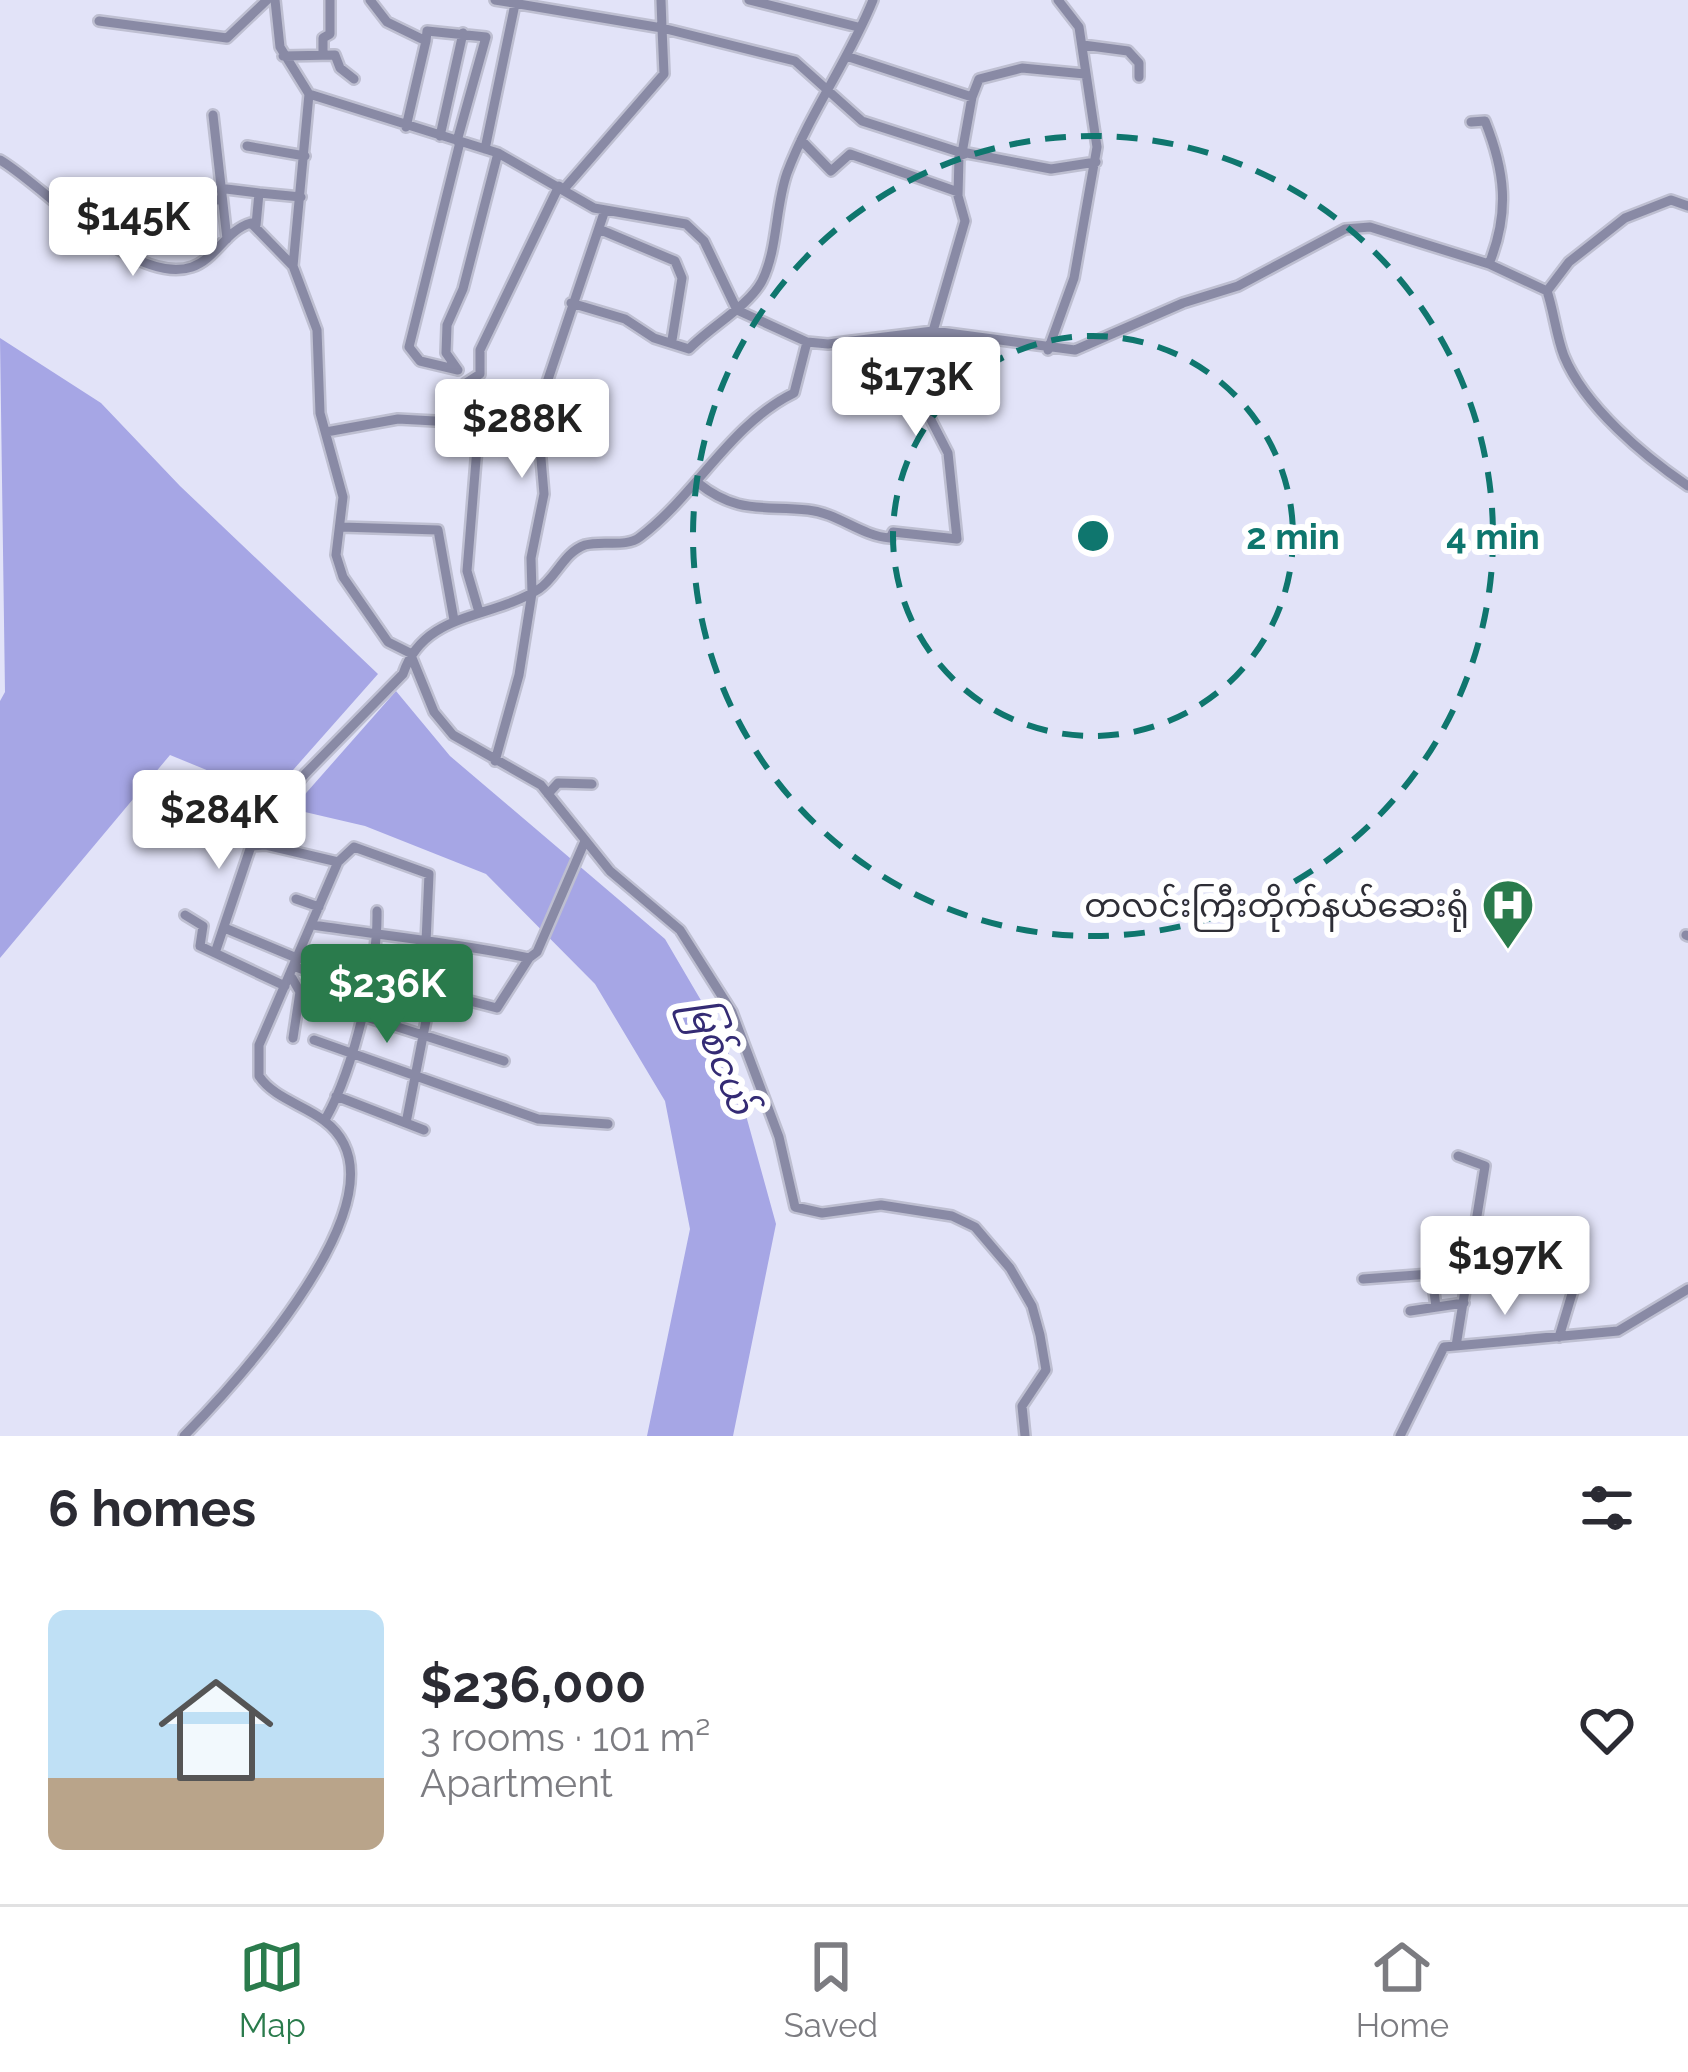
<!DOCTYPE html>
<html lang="en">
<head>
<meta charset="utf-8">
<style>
	body { margin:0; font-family:Raleway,"Noto Sans Myanmar",sans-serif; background:#f7f7f7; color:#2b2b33; height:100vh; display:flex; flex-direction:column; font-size:45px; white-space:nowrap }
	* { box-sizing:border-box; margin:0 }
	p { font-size:39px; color:#7c7c81 }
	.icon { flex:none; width:66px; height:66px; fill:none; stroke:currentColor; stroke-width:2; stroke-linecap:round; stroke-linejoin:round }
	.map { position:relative; height:1436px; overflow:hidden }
	.panel { display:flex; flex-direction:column; background:#fff; flex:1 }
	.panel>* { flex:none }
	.price { position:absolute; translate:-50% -102px; padding:0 27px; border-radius:12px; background:#fff; color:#222; font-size:39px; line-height:78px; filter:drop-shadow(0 3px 6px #0008) }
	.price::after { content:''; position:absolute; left:50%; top:72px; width:36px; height:27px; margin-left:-18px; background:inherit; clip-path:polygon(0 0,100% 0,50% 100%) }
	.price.selected { background:#2a7b4c; color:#fff }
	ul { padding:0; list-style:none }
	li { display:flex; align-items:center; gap:36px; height:300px; padding:0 48px }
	li span { display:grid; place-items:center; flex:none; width:336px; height:240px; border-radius:18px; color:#555 }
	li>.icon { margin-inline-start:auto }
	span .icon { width:144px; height:144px; fill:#fffc; stroke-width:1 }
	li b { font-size:51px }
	h2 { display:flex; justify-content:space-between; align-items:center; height:144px; padding:0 48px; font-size:51px }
	.tab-bar { display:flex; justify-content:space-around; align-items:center; height:168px; border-top:3px solid #e1e1e2; background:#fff; font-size:33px; color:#7c7c81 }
	.tab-bar a { display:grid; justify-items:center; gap:6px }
	.tab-bar .selected { color:#2a7b4c }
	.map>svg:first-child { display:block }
</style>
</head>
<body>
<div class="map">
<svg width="1688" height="1436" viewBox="0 0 1688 1436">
	<rect width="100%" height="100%" fill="#e2e3f8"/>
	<!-- water -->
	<path fill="#a6a6e5" d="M 0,338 L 101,403 L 180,486 L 378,674 L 270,796 L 170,755 L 0,958 L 0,701 L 5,692 Z
		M 396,691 L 450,756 L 665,939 L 726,1043 L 776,1224 L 733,1436 L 647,1436 L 690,1229 L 665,1101 L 595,984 L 486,874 L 365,826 L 292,809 Z"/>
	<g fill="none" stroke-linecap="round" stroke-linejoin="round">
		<!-- minor casing -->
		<g stroke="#bebfd1" stroke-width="14">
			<path id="minor" d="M 275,0 L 280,47 L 309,94 L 498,153 L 594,208 L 686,224 L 704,241 L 737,310 L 807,342 L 828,344 L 933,331 L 1075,350 L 1183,303 L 1238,286 L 1345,229 L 1370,227 L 1489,264 L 1547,291 C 1554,312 1556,335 1564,356 C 1585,407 1644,456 1688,486
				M 370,0 L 387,22 L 426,41 L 406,127
				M 495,0 L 662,28 L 661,0
				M 749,0 L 858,27
				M 99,21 L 227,38 L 267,0
				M 426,41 L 427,31 L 486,37 L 457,141
				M 1083,45 L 1128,51 L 1139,63 L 1139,77
				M 323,52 L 323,38 L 330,34 L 330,0
				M 283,56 L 335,55 L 340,68 L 354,79
				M 846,56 L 972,97 L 979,79 L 1022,68 L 1085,74
				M 309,94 L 293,266 L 317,330 L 320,413 L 343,497 L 336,555 L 343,577 L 388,642 L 410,653 L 434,712 L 453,735 L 541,785 L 610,871 L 680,930 L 732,1012 L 779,1137 L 795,1207 L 822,1213 L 881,1205 L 952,1216 L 975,1227 L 1010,1268 L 1032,1306 L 1040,1335 L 1046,1370 L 1022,1406 L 1025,1436
				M 213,115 L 227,239
				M 1471,122 L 1485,121 C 1505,171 1510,212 1489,264
				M 440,136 L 463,33
				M 801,140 L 831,171 L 850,154 L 958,192
				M 247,146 L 305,156
				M 485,149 L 515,4
				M 0,160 C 45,186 134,287 192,267 C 216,259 226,230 251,223 L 293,266
				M 218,188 L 259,193 L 256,225
				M 564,189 L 664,74 L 662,28 L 795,61 L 862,121 L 962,153 L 972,97
				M 259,193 L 301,197
				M 601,230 L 675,261 L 682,278 L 672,340
				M 118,246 L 131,198 L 220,200
				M 1547,291 L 1569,262 L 1625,218 L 1671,200 L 1688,206
				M 571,303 L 625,319 L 654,338 L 689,349 C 710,327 749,306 762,281 C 778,249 775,207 787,173 C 810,112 849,60 873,0
				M 1048,350 L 1074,278 L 1097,147 L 1079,27 L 1058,0
				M 458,370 L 420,361 L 409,347 L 460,142
				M 458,370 L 446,353 L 447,325 L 463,289 L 498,153
				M 326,432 L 398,419 L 472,423
				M 698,483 C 738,515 764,505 808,510 C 838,513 861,536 890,538 L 893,532 L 957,539 L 948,453 L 929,416 L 928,395 L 933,331 L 965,221 L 958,196 L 959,156 L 967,153 L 1051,169 L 1096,162
				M 341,527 L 438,530 L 454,620
				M 479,612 L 467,571 L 477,448 L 466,383 L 480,374 L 480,350 L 559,186
				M 495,761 L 519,675 L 532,593 L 531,558 L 544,494 L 537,412 L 605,210
				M 548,794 L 558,783 L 592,784
				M 338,862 L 354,847 L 429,874 L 426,942 L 432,990 L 406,1123
				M 296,899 L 319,907
				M 185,915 L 203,926 L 200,946 L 285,986
				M 313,925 C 386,936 457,943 529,958 L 537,952 L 585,841
				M 227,929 L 299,959
				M 1686,935 L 1688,936
				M 215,953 L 251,846 L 266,845
				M 296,967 L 342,984
				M 369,975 L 497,1008 L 529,958
				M 292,978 L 300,992 L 293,1038
				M 360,1015 L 504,1061
				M 314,1040 L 538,1119 L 608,1124
				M 336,1096 L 424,1130
				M 326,1118 C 354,1068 378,967 377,911
				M 1363,1279 L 1430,1274
				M 1436,1307 L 1430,1261 L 1434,1233 L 1476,1232 L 1578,1250 L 1581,1264 L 1559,1337
				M 1410,1311 L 1464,1303
				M 1456,1346 L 1485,1166 L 1458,1156
				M 184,1436 C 235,1384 383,1222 344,1144 C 326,1107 279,1106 259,1076 L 259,1045 L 338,862 L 266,845 L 285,799 L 305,774 L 403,674 C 424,611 490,620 539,589 C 556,578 564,552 585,545 C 602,540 626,548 640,537 C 697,494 729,425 794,393 L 807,342
				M 1400,1436 L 1444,1347 L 1618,1331 L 1688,1289"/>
		</g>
		<!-- minor -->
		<use href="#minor" stroke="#898aa5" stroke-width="9"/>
	</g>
	<!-- distance rings -->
	<g fill="none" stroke="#0f766e" stroke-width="6" stroke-dasharray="21 15">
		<circle cx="1093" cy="536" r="200"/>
		<circle cx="1093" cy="536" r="400"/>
	</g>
	<!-- icons -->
	<defs>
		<g id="hospital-pin" transform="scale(2.7)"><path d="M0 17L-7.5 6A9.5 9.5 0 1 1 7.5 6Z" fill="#2a7b4c" stroke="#fff"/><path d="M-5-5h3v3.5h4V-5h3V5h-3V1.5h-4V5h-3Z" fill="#fff"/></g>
	</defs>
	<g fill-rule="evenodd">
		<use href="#hospital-pin" x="1508" y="905"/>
	</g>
	<g text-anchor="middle" stroke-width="12" stroke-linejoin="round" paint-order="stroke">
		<!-- poi labels -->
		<g font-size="33" fill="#2e2e36" stroke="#fff" text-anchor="end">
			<text x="1469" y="917">တလင်းကြီးတိုက်နယ်ဆေးရုံ</text>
		</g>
		<!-- water labels -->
		<g font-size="36" font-style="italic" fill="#342b74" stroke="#fff">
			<text transform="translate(721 1056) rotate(68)" y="13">မြစ်ငယ်</text>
		</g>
	</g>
	<circle cx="1093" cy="536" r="18" fill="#0f766e" stroke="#fff" stroke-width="6"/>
	<g font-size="36" text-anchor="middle" font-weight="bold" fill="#0f766e" stroke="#fff" stroke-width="12" stroke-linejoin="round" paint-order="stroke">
		<text x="1293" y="549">2 min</text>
		<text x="1493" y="549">4 min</text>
	</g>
</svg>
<b class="price" style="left:133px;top:279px">$145K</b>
<b class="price" style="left:916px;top:439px">$173K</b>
<b class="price" style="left:522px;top:481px">$288K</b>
<b class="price" style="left:219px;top:872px">$284K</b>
<b class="price selected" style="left:387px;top:1046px">$236K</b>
<b class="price" style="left:1505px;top:1318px">$197K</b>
</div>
<section class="panel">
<h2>6 homes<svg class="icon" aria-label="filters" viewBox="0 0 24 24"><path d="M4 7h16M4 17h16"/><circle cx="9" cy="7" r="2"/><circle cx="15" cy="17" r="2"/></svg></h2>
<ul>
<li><span style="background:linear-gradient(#bfe0f5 70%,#b9a48a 0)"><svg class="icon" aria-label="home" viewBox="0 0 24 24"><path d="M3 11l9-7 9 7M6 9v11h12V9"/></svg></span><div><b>$236,000</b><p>3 rooms · 101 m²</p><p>Apartment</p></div><svg class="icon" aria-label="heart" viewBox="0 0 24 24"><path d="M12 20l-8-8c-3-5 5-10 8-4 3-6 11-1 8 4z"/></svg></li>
</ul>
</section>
<nav class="tab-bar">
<a class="selected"><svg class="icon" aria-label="map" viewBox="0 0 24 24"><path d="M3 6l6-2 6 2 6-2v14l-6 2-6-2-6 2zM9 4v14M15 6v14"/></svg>Map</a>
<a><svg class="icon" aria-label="saved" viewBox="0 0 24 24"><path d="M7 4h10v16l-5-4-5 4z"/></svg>Saved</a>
<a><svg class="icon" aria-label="home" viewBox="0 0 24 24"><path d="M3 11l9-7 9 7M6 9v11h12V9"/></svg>Home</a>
</nav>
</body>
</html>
